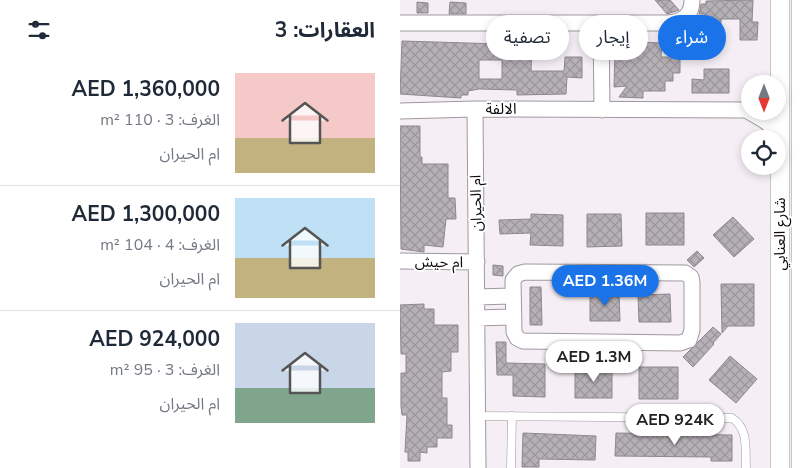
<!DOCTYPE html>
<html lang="ar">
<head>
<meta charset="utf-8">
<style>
	body { margin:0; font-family:"Nunito Sans","Noto Sans Arabic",sans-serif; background:#f2f2f3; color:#1f2937; direction:rtl; height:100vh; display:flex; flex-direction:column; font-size:19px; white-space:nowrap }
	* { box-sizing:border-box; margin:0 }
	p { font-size:16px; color:#747a83 }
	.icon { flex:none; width:28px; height:28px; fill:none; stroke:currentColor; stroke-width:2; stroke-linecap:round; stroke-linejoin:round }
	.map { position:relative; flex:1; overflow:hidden; direction:ltr }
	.details { display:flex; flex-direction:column; background:#fff; width:400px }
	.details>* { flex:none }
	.guide { position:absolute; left:15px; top:15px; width:311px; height:45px; direction:rtl; display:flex; gap:10px }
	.needle { width:32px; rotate:180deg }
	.buttons { position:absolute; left:341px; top:75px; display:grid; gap:10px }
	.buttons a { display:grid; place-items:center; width:45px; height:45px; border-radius:50%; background:#fff; box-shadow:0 2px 8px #0003; font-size:25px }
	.price { position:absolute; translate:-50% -42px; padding:0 11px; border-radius:18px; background:#fff; color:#222; font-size:16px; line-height:32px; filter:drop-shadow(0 1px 2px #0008) }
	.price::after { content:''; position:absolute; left:50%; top:30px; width:15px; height:11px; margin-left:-8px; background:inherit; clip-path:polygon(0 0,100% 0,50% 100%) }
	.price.current { background:#1a73e8; color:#fff }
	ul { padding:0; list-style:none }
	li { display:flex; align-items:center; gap:15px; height:125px; padding:0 25px }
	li+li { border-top:1px solid #e0e1e3 }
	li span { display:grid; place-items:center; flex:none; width:140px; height:100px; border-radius:0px; color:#555 }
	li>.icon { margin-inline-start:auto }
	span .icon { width:60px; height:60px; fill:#fffc; stroke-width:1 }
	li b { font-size:21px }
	h2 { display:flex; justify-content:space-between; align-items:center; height:60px; padding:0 25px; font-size:21px }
	.chip { padding:0 18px; border-radius:22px; background:#fff; box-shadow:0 2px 8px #0003; font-size:18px; line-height:45px }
	.chip.current { background:#1a73e8; color:#fff }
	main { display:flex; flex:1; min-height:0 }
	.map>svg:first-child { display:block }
</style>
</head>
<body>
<main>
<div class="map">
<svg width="402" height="468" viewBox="0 0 402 468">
	<defs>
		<pattern id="building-cross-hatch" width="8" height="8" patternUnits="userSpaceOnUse" patternTransform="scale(1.25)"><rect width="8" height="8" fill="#b6b0b7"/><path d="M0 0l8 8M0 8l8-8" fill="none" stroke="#9b969c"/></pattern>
	</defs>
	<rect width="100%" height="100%" fill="#f5eff5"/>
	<!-- building -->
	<path fill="url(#building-cross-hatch)" stroke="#8e888e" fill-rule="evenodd" d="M 255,0 L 270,0 L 279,10 L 267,14 Z
		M 353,0 L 352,22 L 358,22 L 357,40 L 340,40 L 340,19 L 321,19 L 321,40 L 305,40 L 305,14 L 299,14 L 301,4 L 306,4 L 306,1 Z
		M 17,2 L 28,3 L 28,13 L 17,13 Z
		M 50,2 L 66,3 L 66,14 L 49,14 Z
		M 225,35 L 236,35 L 236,42 L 262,43 L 261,57 L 280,57 L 280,73 L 273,73 L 273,81 L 265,81 L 265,91 L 243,91 L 243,98 L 219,97 L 227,86 L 214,87 L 215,51 L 211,47 Z
		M 2,41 L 132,45 L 131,71 L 164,71 L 165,57 L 182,57 L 182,78 L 167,77 L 166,94 L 117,95 L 117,90 L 79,89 L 68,91 L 68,95 L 61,95 L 61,98 L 0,94 ZM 79,60 L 102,60 L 102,79 L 79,79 Z
		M 304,69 L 329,69 L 329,93 L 292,93 L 292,79 L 304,80 Z
		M 0,126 L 20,126 L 20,157 L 22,157 L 22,164 L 48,164 L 48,198 L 55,198 L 56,219 L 46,219 L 43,247 L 24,245 L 24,252 L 1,249 Z
		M 246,213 L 284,213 L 284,245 L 246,245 Z
		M 131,214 L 163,215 L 163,246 L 130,245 L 131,233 L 100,234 L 99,220 L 131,219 Z
		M 187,214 L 221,214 L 222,246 L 187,247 Z
		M 333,217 L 354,239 L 334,257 L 313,235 Z
		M 297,251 L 304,258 L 294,267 L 287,260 Z
		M 93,265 L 103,266 L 103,276 L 93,275 Z
		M 321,284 L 354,284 L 354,326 L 328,326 L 322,333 Z
		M 130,287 L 141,287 L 142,325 L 130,325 Z
		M 190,292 L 219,292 L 220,321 L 190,321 Z
		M 270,294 L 271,322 L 239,322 L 238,295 Z
		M 24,304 L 24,309 L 34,309 L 34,325 L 58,325 L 58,352 L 51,352 L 51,371 L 42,372 L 42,398 L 47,398 L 47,425 L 52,425 L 52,438 L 37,438 L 37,447 L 27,447 L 27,453 L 20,452 L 20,461 L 8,461 L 8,452 L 5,452 L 7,415 L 2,415 L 1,406 L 1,373 L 6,373 L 6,354 L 1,354 L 0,305 Z
		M 313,327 L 321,334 L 313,343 L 314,344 L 293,367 L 283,357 Z
		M 96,342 L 106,342 L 106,363 L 145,364 L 145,397 L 113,396 L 113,375 L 97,375 Z
		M 330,356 L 357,379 L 336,403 L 309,380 Z
		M 239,367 L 278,367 L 278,399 L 239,399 Z
		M 175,369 L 212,369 L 212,398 L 175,398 Z
		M 123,433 L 196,436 L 195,460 L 139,459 L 139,467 L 122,467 Z
		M 216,433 L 332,435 L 332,461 L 311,461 L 311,457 L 215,456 Z"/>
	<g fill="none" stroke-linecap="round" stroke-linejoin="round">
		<!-- service casing -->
		<g stroke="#9f989f" stroke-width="9">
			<path id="service" d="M 79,416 L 332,418 C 349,429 345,449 346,468
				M 111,468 L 112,416"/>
		</g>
		<!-- minor casing -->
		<g stroke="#9f989f" stroke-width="17">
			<path id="minor" d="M 0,23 L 267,23 C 282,22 292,16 292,0
				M 201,23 L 202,110
				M 75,109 L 78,468
				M 0,111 L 75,109 L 350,110
				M 348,111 L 365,121 L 380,134
				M 0,261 L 77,262
				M 125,272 L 285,273 L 291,277 L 292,283 L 292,330 L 289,340 L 280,343 L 123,341 L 117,338 L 114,332 L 113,280 L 118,274 Z
				M 77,297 L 113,296
				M 77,318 L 114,317"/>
		</g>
		<!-- tertiary casing -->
		<g stroke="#9f989f" stroke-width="19">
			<path id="tertiary" d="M 380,0 L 380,468
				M 401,468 L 401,0"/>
		</g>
		<!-- service -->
		<use href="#service" stroke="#fff" stroke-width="8"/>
		<!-- minor -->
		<use href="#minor" stroke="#fff" stroke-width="15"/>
		<!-- tertiary -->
		<use href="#tertiary" stroke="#fff" stroke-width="18"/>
	</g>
	<g text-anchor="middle" stroke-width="4" stroke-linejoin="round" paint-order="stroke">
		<!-- street labels -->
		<g font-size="15" fill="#0d0b0d" stroke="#fff">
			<text x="101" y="114">الالفة</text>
			<text transform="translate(76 203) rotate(-91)" y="5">ام الحيران</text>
			<text transform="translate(380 234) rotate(-90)" y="5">شارع العنابي</text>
			<text transform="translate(39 262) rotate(1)" y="5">ام حيش</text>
		</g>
	</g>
</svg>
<div class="buttons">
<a><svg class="needle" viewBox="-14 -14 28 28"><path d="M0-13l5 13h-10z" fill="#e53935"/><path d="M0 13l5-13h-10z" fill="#747a83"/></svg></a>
<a><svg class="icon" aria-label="locate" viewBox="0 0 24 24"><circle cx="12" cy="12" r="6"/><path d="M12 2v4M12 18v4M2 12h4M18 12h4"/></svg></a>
</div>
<b class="price current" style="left:205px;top:307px">AED 1.36M</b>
<b class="price" style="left:194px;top:383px">AED 1.3M</b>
<b class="price" style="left:275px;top:446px">AED 924K</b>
<div class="guide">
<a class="chip current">شراء</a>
<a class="chip">إيجار</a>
<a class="chip">تصفية</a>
</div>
</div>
<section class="details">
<h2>العقارات: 3<svg class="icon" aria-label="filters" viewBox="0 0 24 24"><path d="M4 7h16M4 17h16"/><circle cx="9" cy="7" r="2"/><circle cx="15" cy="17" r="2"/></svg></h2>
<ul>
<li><span style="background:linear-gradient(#f6c9c9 65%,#c2b280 0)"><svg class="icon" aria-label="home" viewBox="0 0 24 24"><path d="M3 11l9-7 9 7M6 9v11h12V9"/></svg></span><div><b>AED 1,360,000</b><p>الغرف: 3 · 110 m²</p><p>ام الحيران</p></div></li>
<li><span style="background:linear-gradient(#bfe0f5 60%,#c2b280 0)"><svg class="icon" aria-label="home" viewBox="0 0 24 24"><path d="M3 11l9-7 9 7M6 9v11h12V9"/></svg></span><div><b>AED 1,300,000</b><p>الغرف: 4 · 104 m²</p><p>ام الحيران</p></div></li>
<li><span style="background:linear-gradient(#c9d6e8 65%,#7fa58c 0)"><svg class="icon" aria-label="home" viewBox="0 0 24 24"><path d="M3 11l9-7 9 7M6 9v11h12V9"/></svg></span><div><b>AED 924,000</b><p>الغرف: 3 · 95 m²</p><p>ام الحيران</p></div></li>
</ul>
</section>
</main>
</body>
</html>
